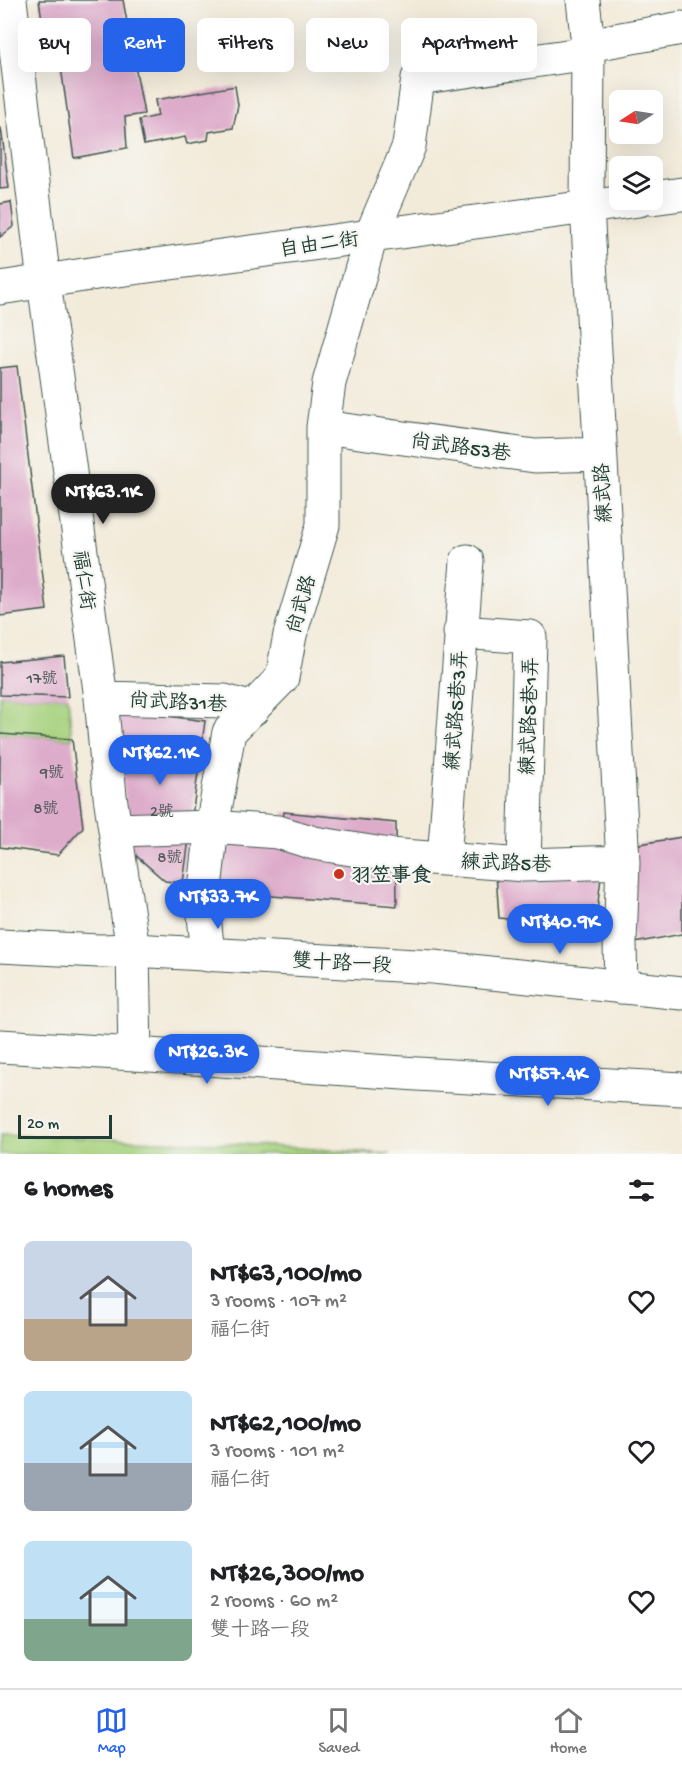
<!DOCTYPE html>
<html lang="en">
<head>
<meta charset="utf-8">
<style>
	body { margin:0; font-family:"Gochi Hand","LXGW WenKai TC",sans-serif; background:#f6f6f6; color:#202124; height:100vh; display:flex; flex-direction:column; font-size:22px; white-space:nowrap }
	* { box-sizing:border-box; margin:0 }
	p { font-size:20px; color:#757577 }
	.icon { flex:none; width:33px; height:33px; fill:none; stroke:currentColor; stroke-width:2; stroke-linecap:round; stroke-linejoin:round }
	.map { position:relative; height:1154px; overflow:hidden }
	.drawer { display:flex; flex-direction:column; background:#fff; flex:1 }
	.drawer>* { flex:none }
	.hud { position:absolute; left:18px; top:18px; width:646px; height:54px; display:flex; gap:12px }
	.needle { width:39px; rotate:258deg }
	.fabs { position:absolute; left:609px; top:90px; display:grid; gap:12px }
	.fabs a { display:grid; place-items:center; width:54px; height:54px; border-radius:9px; background:#fff; box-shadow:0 6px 24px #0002; font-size:30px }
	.scale { position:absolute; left:18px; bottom:15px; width:94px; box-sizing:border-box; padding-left:6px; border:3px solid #1f3d34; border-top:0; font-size:16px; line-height:21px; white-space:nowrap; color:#1f3d34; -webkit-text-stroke:4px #f6f6f2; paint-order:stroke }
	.price { position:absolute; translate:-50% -51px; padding:0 14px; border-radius:21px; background:#2563eb; color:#fff; font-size:20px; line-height:39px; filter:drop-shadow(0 2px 3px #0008) }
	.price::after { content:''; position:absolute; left:50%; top:36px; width:18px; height:14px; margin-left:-9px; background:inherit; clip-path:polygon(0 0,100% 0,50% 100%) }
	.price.on { background:#222; color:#fff }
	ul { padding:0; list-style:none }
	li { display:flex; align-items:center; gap:18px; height:150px; padding:0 24px }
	li span { display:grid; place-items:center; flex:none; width:168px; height:120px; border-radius:9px; color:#555 }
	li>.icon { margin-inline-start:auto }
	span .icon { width:72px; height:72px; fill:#fffc; stroke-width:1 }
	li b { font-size:26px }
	h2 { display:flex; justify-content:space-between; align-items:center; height:72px; padding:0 24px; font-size:26px }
	.chip { padding:0 21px; border-radius:9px; background:#fff; box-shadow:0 6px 24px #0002; font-size:21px; line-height:54px }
	.chip.on { background:#2563eb; color:#fff }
	.tabs { display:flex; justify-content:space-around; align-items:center; height:84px; border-top:2px solid #e0e0e0; background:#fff; font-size:16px; color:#757577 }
	.tabs a { display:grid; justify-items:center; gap:3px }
	.tabs .on { color:#2563eb }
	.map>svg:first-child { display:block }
</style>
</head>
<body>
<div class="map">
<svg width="682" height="1154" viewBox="0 0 682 1154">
	<rect width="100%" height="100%" fill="#f6f6f2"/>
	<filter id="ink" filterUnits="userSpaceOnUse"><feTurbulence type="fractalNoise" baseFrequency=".0167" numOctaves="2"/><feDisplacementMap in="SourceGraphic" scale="12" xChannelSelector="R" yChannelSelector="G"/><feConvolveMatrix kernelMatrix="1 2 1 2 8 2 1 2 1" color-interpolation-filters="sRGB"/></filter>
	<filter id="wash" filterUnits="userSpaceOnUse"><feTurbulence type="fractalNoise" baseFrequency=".008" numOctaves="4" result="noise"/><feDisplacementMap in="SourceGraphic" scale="24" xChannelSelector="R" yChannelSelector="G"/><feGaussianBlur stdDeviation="1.35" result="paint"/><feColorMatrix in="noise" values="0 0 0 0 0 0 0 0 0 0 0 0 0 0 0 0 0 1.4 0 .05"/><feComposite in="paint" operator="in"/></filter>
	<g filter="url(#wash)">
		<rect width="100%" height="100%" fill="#f3ebda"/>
		<!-- green -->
		<path fill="#a6d17d" stroke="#628758" stroke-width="1.5" d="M 0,695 L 68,697 L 72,739 L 0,734 Z
			M 0,1135 L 240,1144 L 390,1154 L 0,1154 Z"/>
		<g id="blocks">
			<!-- building -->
			<path fill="#deaccb" d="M 39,0 L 123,0 L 144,114 L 125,117 L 127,148 L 74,158 L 55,25 L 43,26 Z
				M 235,86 L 238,105 L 233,128 L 209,132 L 208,140 L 187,144 L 185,137 L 144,145 L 139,120 L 158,116 L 155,100 Z
				M 0,128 L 1,128 L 9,188 L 0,189 Z
				M 11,202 L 14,226 L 0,237 L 0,204 Z
				M 17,366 L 47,610 L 0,616 L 0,368 Z
				M 64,656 L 68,697 L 0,695 L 0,662 Z
				M 113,709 L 205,721 L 183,883 L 165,881 L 132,852 Z
				M 0,734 L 72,739 L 83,827 L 58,855 L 0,847 Z
				M 284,812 L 396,823 L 397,906 L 198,890 L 206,824 L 279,843 Z
				M 682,837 L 682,934 L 634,943 L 628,846 Z
				M 495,859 L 602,868 L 595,929 L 499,918 Z"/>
		</g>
	</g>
	<g filter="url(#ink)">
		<use href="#blocks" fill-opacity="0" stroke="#3f574d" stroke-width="1.5"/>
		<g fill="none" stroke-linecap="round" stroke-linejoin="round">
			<!-- minor casing -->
			<g stroke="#3f574d" stroke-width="35">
				<path id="minor" d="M 10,0 L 44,282 L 101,698 L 110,796 L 133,950 L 135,1054
					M 583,0 L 588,45 L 587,206 L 623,862 L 620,943 L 621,987
					M 588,45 L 682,28
					M 652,198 L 682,194
					M 0,288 L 103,272 L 639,200
					M 323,427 L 535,456 L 600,454
					M 460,632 L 530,637 L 524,865
					M 101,698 L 225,701 L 253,709
					M 116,830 L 212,827 L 278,832 L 314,843 L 389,855 L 524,865 L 623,862
					M 444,859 L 467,561
					M 208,955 L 203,906 L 212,827 L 229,732 L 282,678 L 290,635 L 323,525 L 323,427 L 329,383 L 371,236 L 409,146 L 418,78 L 588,53"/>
			</g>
			<!-- major casing -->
			<g stroke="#3f574d" stroke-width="35">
				<path id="major" d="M 0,946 L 99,951 L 133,950 L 433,967 L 682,993
					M 0,1046 L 135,1054 L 417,1074 L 682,1089"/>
			</g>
			<!-- minor -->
			<use href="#minor" stroke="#fff" stroke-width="33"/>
			<!-- major -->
			<use href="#major" stroke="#fff" stroke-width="33"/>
		</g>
	</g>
	<!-- markers -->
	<circle fill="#c8321e" stroke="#f6f6f2" stroke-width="2" cx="339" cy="874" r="6"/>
	<g text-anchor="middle" stroke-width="4.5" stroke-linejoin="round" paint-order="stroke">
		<!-- number labels -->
		<g font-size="16" fill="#4f595a">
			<text x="42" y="683">17號</text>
			<text x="52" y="777">9號</text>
			<text x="46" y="813">8號</text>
			<text x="162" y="816">2號</text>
			<text x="170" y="862">8號</text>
		</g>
		<!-- street labels -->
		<g font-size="20" fill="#1f3d34" stroke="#f6f6f2">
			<text transform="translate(319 243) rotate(-8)" y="7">自由二街</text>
			<text transform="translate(461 446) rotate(8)" y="7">尚武路53巷</text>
			<text transform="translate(602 493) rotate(-93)" y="7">練武路</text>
			<text transform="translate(85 580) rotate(82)" y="7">福仁街</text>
			<text transform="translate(300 604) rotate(-74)" y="7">尚武路</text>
			<text transform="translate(178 701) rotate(3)" y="7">尚武路31巷</text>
			<text transform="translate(455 710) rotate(-86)" y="7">練武路5巷3弄</text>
			<text transform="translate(528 716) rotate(-88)" y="7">練武路5巷1弄</text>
			<text transform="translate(506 862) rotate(2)" y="7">練武路5巷</text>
			<text transform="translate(342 962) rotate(3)" y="7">雙十路一段</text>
		</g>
		<!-- poi labels -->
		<g font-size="20" font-weight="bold" fill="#1f3d34" stroke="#f6f6f2" text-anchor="start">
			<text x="351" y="881">羽笠事食</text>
		</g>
	</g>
</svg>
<div class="fabs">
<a><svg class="needle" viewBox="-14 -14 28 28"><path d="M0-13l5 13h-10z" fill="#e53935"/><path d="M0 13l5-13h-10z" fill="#757577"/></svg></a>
<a><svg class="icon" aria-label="layers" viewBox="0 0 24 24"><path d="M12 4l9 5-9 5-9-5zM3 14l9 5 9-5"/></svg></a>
</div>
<div class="scale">20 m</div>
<b class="price on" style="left:103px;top:525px">NT$63.1K</b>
<b class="price" style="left:160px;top:786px">NT$62.1K</b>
<b class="price" style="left:218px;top:930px">NT$33.7K</b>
<b class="price" style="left:560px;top:955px">NT$40.9K</b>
<b class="price" style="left:207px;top:1085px">NT$26.3K</b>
<b class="price" style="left:548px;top:1107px">NT$57.4K</b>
<div class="hud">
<a class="chip">Buy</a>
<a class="chip on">Rent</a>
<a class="chip">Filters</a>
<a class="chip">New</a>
<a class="chip">Apartment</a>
</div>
</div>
<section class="drawer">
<h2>6 homes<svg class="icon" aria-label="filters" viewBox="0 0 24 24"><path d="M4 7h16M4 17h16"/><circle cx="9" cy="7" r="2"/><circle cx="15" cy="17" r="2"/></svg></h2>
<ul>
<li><span style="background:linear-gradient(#c9d6e8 65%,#b9a48a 0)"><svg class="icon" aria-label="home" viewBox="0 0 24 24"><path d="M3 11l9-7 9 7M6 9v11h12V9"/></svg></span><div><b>NT$63,100/mo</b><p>3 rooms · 107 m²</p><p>福仁街</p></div><svg class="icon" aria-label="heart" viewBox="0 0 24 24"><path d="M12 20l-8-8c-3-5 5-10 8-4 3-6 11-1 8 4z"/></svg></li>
<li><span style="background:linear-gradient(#bfe0f5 60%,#9aa5b1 0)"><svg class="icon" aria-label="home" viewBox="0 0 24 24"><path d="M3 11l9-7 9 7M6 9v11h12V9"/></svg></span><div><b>NT$62,100/mo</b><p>3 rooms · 101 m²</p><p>福仁街</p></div><svg class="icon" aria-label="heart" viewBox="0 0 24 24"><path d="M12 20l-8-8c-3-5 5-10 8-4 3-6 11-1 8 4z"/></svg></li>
<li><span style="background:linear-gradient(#bfe0f5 65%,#7fa58c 0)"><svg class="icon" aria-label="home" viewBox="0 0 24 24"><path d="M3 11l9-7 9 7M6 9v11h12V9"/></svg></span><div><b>NT$26,300/mo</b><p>2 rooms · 60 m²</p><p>雙十路一段</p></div><svg class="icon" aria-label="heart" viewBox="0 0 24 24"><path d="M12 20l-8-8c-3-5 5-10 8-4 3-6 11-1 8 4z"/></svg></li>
</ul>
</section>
<nav class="tabs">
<a class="on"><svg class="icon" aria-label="map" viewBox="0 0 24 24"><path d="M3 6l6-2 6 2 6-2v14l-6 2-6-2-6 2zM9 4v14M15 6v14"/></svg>Map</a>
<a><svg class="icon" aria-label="saved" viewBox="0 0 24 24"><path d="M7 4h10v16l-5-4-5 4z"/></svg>Saved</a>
<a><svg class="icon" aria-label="home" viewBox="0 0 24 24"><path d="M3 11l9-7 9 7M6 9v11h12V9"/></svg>Home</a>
</nav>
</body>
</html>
